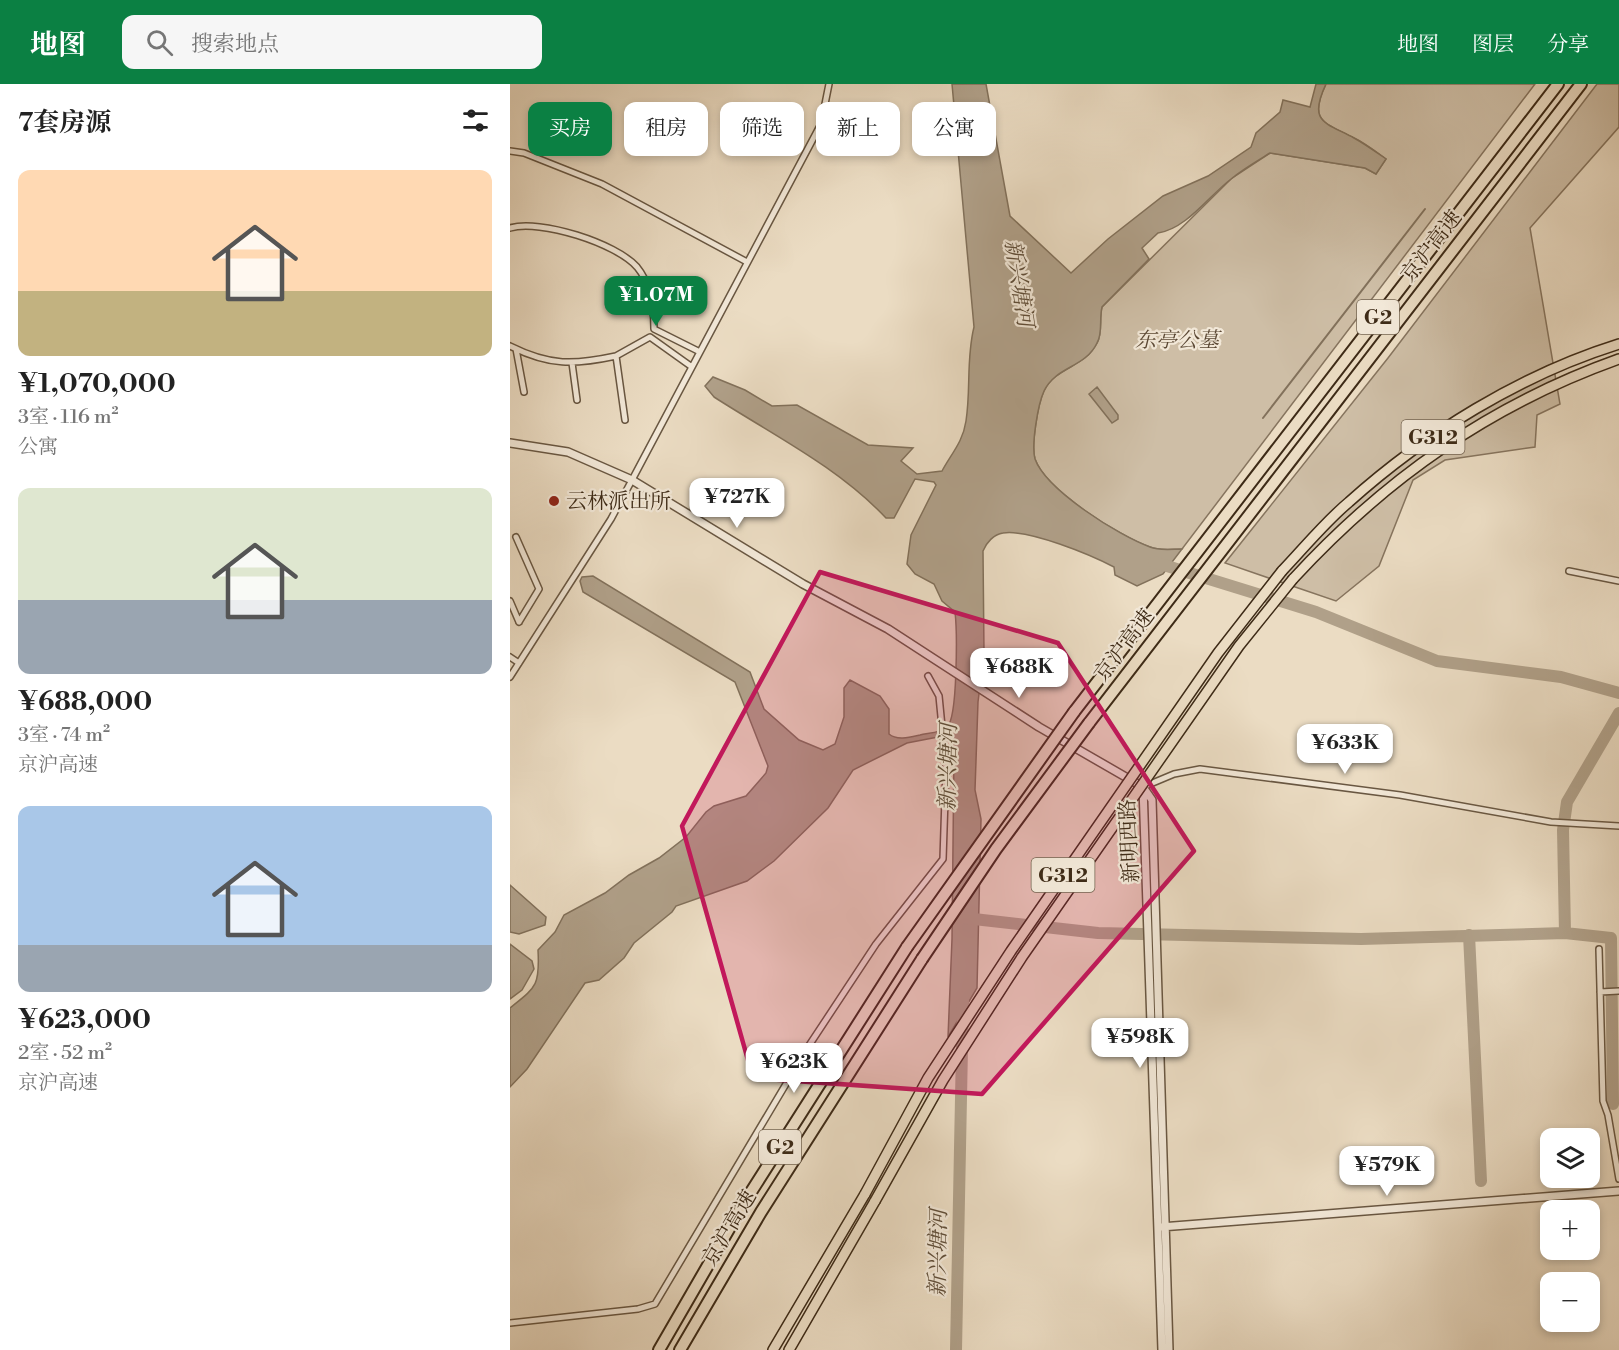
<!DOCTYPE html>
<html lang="zh">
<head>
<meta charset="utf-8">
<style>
	body { margin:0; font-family:"Libre Bodoni","Noto Serif SC",serif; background:#f6f6f6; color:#222; height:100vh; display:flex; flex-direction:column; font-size:22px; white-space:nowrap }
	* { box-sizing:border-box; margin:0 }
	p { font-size:20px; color:#767676 }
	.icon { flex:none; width:33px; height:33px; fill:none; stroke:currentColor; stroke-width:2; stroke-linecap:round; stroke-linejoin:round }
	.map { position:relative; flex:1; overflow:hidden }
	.side { display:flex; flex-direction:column; background:#fff; width:510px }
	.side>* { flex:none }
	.top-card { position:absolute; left:18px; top:18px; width:570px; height:54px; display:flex; gap:12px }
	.buttons { position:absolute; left:1030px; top:1044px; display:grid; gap:12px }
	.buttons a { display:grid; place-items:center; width:60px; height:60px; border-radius:12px; background:#fff; box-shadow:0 3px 9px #0003; font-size:30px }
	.price { position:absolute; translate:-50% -51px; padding:0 14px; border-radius:12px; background:#fff; color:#222; font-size:20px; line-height:39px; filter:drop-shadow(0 2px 3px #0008) }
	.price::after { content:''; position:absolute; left:50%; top:36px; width:18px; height:14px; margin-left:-9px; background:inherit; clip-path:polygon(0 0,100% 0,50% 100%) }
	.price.active { background:#0b8043; color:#fff }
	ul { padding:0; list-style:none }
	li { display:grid; align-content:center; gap:12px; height:318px; padding:0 18px }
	li span { display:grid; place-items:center; height:186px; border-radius:12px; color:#555 }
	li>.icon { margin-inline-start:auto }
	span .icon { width:108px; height:108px; fill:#fffc; stroke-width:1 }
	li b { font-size:26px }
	h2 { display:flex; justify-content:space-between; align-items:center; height:72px; padding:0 18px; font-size:26px }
	.pill { padding:0 21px; border-radius:12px; background:#fff; box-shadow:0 3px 9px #0003; font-size:21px; line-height:54px }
	.pill.active { background:#0b8043; color:#fff }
	header { display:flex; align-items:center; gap:36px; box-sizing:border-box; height:84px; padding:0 30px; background:#0b8043; color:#fff }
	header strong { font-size:28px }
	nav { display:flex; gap:33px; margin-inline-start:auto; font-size:21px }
	.search { width:420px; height:54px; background:#f6f6f6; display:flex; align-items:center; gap:15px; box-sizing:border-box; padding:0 21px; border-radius:12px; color:#767676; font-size:22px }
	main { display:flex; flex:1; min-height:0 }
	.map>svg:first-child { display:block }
</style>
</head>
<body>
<header>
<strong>地图</strong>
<div class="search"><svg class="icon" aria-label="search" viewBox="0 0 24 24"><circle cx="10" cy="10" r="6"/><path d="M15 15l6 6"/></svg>搜索地点</div>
<nav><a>地图</a><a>图层</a><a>分享</a></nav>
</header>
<main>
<section class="side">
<h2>7套房源<svg class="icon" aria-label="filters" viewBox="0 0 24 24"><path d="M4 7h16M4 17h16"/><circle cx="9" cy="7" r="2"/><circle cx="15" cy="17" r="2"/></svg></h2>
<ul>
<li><span style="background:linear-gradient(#ffd9b3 65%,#c2b280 0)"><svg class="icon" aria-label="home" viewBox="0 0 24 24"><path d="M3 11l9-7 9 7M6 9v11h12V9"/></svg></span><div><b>¥1,070,000</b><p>3室 · 116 m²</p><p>公寓</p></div></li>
<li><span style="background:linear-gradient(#dfe7d0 60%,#9aa5b1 0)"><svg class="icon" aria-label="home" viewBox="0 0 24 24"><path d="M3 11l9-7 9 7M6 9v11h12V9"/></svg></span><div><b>¥688,000</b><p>3室 · 74 m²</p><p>京沪高速</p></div></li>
<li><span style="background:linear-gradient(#a9c7e8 75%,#9aa5b1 0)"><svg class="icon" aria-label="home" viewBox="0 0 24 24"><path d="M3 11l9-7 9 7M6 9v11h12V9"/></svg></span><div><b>¥623,000</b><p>2室 · 52 m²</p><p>京沪高速</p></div></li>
</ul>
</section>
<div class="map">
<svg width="1109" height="1266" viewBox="0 0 1109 1266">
	<rect width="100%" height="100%" fill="#ebdcc3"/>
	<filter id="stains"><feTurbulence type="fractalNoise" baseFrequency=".00333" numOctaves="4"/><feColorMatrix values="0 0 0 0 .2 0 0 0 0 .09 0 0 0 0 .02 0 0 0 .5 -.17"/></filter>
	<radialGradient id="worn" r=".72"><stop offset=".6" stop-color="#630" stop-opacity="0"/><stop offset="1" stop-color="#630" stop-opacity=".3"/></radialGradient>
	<!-- green -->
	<path fill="#cebea6" stroke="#86745e" stroke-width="1.5" d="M 816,0 L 1025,0 L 672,465 C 662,465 649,467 640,463 C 609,452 536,406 525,375 C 521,361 528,320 534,307 C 546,282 575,284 587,259 C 593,249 589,235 592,223 L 722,94 L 760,69 L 855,84 L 866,90 L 876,75 C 866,68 855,59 844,54 C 814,38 798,38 816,0 Z
		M 1087,0 L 1109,0 L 1109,43 L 1020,144 L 1050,320 L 1027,331 L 1025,363 L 935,376 L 903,396 L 869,482 L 826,517 L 715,479 L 878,274 Z"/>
	<!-- water -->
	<path fill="#b0a089" stroke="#82715b" stroke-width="1.5" d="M 442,0 L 476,0 L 500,132 L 561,189 L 598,155 L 653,112 L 698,92 L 741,63 L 746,49 L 770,28 L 773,16 L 800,23 L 806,0 L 816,0 C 798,38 814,38 844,54 C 855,60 866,68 876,75 L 866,90 L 855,84 L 760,69 C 747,77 733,85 721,95 C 699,112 676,145 648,149 L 632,164 L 639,175 L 592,223 C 589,235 593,249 587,259 C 575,284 546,282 534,307 C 528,320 521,361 525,375 C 536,406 609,452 640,463 C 649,467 662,465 672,465 L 653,490 L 627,502 L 605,491 L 604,483 C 581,471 519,445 493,449 C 484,450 476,459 473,467 L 474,569 L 468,618 L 465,706 L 471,735 L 467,904 L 438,953 L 442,855 L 444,668 L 439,655 L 428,653 L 397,659 L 343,686 L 318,724 L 264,777 L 237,797 L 166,822 L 162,828 L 124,859 L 114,874 L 89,896 L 75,899 L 17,985 L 0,1003 L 0,924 C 26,903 30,902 28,866 L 45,848 L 54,831 L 95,809 L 119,791 L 149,774 L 176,753 L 196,728 L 204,722 L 236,712 L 256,689 L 258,682 L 225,598 L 73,508 L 70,497 L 72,493 L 83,492 L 240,588 L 254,625 L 289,656 L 313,666 L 325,660 L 334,633 L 334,604 L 340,596 L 370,612 L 379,625 L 379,650 C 387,657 401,653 410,651 C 418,649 431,649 437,643 C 448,634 447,545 445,528 L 432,517 L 424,500 L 405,490 L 397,480 L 401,451 L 426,401 L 424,398 L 405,395 L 384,434 L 376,434 C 328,383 263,351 204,313 L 195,302 L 203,293 L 235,306 L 262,322 L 287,321 L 358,361 L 403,364 L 391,377 L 407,390 L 432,387 C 441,370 453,358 456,337 C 461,305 456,275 464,243 Z
		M 587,303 L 608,331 L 608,335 L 602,339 L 579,310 Z
		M 0,801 L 36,833 L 35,841 L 9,850 L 0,848 Z
		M 0,860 L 22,877 L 24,885 L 12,906 L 0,915 Z"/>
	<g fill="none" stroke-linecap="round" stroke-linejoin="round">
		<!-- stream -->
		<path stroke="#82715b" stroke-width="2" d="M 753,334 L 915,125"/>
		<!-- river -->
		<path stroke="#b0a089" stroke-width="12" d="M 644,478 L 806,528 L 927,577 L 1051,593 L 1109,609
			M 455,834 L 588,849 L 851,855 L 1055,849 L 1053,746 L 1057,718 L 1109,629
			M 1055,849 L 1101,854 L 1103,1020
			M 959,851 L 971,1097
			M 446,1266 L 453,913"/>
		<!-- minor casing -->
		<g stroke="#695742" stroke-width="8">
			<path id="minor" d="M 0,67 L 14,69 L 92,100 L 237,178
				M 0,144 C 30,135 106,159 127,183 C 141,200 144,223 144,245 L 190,268
				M 0,262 C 40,282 64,281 106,272 L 115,336
				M 6,265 L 14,308
				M 106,272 L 140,253 L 182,283
				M 62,279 L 67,316
				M 6,453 L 29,505 L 9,538
				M 1059,487 L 1109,497
				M 0,517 L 9,538
				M 0,573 L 9,579
				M 0,593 L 101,435 L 122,396 L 311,40 L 319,0
				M 633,703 L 664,690 L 690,685 L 890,711 L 1041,738 L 1109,742
				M 1089,865 L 1093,1017 L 1098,1031 L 1109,1095
				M 1090,908 L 1109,907
				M 0,1239 L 128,1225 L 145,1220 L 298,963 L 366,860 L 433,775 L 436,684 L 433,653 L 429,612 L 418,592"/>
		</g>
		<!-- tertiary casing -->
		<g stroke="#695742" stroke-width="10">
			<path id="tertiary" d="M 0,359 L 58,368 L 122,396 L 293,500 L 378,545 L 529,643 L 633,703 L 642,716 L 659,1266
				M 633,703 L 652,1266
				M 651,1143 L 1109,1107"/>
		</g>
		<!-- trunk casing -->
		<g stroke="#3e2b17" stroke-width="12">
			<path id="trunk" d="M 772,487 C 794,464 815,438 839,418 C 916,349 1010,291 1109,260
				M 783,495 C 876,394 980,321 1109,275
				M 263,1266 L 355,1110
				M 279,1266 L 365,1117"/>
		</g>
		<!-- motorway casing -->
		<g stroke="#3e2b17" stroke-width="14">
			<path id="motorway" d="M 564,628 L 1048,0
				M 579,639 L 1071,0
				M 149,1266 L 234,1119 L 397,863
				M 170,1266 L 251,1128 L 412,875"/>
		</g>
		<!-- minor -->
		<use href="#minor" stroke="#f2e8d8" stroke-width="5"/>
		<!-- tertiary -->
		<use href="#tertiary" stroke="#f2e8d8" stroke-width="7"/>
		<!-- trunk -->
		<use href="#trunk" stroke="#ebdcc3" stroke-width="9"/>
		<!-- motorway -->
		<use href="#motorway" stroke="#ebdcc3" stroke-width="10"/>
		<!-- trunk-bridge casing -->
		<g stroke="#3e2b17" stroke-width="12" stroke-linecap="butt">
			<path id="trunk-bridge" d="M 355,1110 L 418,994 L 501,867 L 708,569 L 772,487
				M 365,1117 L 433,996 L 512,873 L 729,562 L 783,495"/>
		</g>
		<!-- motorway-bridge casing -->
		<g stroke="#3e2b17" stroke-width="14" stroke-linecap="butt">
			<path id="motorway-bridge" d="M 397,863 L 564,628
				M 412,875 L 486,765 L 579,639"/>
		</g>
		<!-- trunk-bridge -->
		<use href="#trunk-bridge" stroke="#ebdcc3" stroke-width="9"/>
		<!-- motorway-bridge -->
		<use href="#motorway-bridge" stroke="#ebdcc3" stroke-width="10"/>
	</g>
	<!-- marked area -->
	<path fill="#c2185b" fill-opacity="0.2" stroke="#c2185b" stroke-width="4.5" stroke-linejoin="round" d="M 310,488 L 548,559 L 684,767 L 472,1010 L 243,994 L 172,742 Z"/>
	<!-- markers -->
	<circle fill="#8f2418" stroke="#f2e8d8" stroke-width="2" cx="44" cy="417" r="6"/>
	<g text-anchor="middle" stroke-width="4.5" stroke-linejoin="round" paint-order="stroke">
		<!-- shield labels -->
		<g fill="#f2e8d8" stroke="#746451" stroke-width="1.5">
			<rect x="847" y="216" width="42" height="34" rx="4.5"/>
			<rect x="891.5" y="336" width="63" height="34" rx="4.5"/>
			<rect x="521.5" y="774" width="63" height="34" rx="4.5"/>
			<rect x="249" y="1046" width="42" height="34" rx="4.5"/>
		</g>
		<g font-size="20" font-weight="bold" fill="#3e2b17">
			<text x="868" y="240">G2</text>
			<text x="923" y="360">G312</text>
			<text x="553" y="798">G312</text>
			<text x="270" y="1070">G2</text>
		</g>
		<!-- street labels -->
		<g font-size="21" fill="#3e2b17" stroke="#f2e8d8">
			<text transform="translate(921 162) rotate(-52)" y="7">京沪高速</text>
			<text transform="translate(614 561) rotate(-53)" y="7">京沪高速</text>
			<text transform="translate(619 757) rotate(-93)" y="7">新明西路</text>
			<text transform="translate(219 1144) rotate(-59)" y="7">京沪高速</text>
		</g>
		<!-- park labels -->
		<g font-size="21" font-style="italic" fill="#5b4834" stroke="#f2e8d8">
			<text x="667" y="263">东亭公墓</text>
		</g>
		<!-- poi labels -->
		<g font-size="21" fill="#3e2b17" stroke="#f2e8d8" text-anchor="start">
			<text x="56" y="424">云林派出所</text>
		</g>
		<!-- water labels -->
		<g font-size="22" font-style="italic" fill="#604e39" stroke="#f2e8d8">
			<text transform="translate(510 199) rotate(81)" y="8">新兴塘河</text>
			<text transform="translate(437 683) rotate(-89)" y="8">新兴塘河</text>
			<text transform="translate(427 1169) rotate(-89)" y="8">新兴塘河</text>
		</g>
	</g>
	<rect width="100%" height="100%" filter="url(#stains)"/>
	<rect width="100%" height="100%" fill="url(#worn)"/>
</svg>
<div class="buttons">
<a><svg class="icon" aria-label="layers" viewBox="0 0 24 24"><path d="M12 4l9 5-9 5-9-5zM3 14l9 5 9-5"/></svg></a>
<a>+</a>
<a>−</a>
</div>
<b class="price active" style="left:146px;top:243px">¥1.07M</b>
<b class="price" style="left:227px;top:445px">¥727K</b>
<b class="price" style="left:509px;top:615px">¥688K</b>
<b class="price" style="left:835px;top:691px">¥633K</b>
<b class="price" style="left:630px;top:985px">¥598K</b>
<b class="price" style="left:284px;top:1010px">¥623K</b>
<b class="price" style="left:877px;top:1113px">¥579K</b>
<div class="top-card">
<a class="pill active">买房</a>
<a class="pill">租房</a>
<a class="pill">筛选</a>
<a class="pill">新上</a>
<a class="pill">公寓</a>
</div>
</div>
</main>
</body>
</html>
